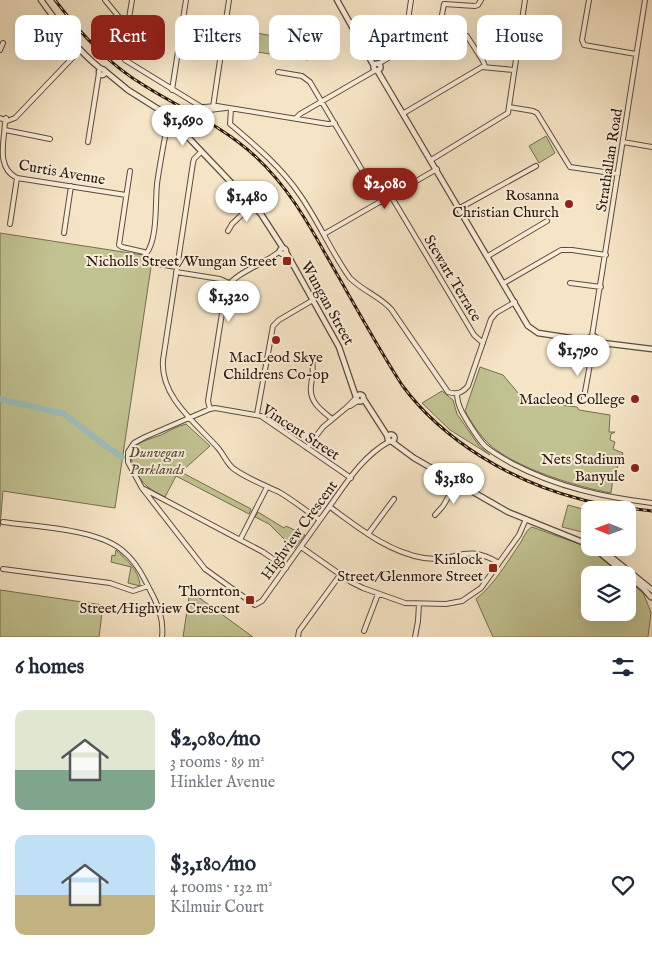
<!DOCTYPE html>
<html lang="en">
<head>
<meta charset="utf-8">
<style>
	body { margin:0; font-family:"IM FELL English",serif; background:#f6f6f7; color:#1f2937; height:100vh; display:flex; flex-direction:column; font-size:19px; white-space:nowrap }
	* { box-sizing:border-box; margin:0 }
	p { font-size:16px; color:#747a83 }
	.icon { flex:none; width:28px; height:28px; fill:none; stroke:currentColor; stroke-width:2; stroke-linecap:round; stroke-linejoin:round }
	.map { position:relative; height:637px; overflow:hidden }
	.details { display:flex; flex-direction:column; background:#fff; flex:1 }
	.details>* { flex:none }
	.guide { position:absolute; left:15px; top:15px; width:622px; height:45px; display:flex; gap:10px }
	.needle { width:32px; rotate:271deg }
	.buttons { position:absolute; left:581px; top:501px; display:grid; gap:10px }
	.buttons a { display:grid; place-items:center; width:55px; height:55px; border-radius:10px; background:#fff; box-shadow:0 5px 20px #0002; font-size:25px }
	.price { position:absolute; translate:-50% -42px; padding:0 11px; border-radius:18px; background:#fff; color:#222; font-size:16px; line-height:32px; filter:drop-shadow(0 1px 2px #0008) }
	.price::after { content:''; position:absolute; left:50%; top:30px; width:15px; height:11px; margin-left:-8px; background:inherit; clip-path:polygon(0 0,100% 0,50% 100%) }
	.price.active { background:#8f2418; color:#fff }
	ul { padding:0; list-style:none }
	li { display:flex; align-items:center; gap:15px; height:125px; padding:0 15px }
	li span { display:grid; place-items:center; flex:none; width:140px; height:100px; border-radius:10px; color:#555 }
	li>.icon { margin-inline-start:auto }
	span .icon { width:60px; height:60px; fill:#fffc; stroke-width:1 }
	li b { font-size:21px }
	h2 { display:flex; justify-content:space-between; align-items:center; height:60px; padding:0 15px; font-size:21px }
	.pill { padding:0 18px; border-radius:10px; background:#fff; box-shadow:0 5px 20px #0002; font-size:18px; line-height:45px }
	.pill.active { background:#8f2418; color:#fff }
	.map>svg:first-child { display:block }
</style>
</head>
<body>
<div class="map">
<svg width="652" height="637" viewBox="0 0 652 637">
	<rect width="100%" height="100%" fill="#f5e4c5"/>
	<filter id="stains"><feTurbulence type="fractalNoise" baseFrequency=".004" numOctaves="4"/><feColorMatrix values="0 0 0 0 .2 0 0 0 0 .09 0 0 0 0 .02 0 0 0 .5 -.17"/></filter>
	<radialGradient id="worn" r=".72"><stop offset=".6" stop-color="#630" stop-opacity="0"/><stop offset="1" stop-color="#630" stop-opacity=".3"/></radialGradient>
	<!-- green -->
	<path fill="#c1c291" stroke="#766d50" d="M 229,28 L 306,42 L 308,60 L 226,47 Z
		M 546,136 L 555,153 L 539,163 L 529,146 Z
		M 0,233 L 143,255 L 151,267 L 115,508 L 3,491 L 0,527 Z
		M 480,367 L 503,375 L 524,400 L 577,407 L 579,410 L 610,415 L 609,432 L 615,432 L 611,434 L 610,440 L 615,442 L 613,449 L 623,453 L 613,478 L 611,493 C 577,487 516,468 490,445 C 480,436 472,423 465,411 Z
		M 442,391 L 453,400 L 457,414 L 480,447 L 490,455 L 450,430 L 422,403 Z
		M 186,424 L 210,446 L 181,472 L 251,509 L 249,514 L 176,476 L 165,497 C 150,489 144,487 136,471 C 122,446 141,442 161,435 C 169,431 177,426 186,424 Z
		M 568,505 L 590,511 L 590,534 L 562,527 Z
		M 258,512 L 284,528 L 286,526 L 305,535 L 294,549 L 269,524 L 255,517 Z
		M 532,527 L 582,545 L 596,554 L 622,575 L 590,575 L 590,612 L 628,612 L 628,580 L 643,593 L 651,612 L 648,637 L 493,637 L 476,599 C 494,585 508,561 521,542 C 524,537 526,530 532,527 Z
		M 116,550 C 126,559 140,572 140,586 L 128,583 L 131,567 L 111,562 L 112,555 L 115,556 Z
		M 0,590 L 103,605 L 99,637 L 0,637 Z
		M 190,591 L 253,637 L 183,637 Z"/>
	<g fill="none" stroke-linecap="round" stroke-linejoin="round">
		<!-- river -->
		<path stroke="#9dbeba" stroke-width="6" d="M 0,399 L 64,414 L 107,447
			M 110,449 L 122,457"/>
		<!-- minor casing -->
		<g stroke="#5e4b3c" stroke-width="6">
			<path id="minor" d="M 105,0 L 123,22 L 128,25
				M 132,0 L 123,55 L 125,60 L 203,108 L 209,110 L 226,108
				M 589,0 L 582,40 L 584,45 L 636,54
				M 439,31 L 444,4 L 475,6 L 478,5 L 481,0
				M 406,48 L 405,40 L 411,0
				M 0,50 L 3,43
				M 378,64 L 435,31 L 467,36 L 483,61 L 485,66
				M 278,72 L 302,76 L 310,82 L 381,202
				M 172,90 L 186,0
				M 204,107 L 217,106 L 328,124 L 335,123
				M 213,107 L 229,0
				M 509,107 L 533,111 L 537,113 L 570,167 L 618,174
				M 231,109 L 230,124 C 256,146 281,167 300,195 C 319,222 331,252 350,278 C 363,291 379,296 391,309 L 448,392 C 457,395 462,393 468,386 L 491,319 L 496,313 L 515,302
				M 404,113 L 482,67 L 514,70
				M 0,118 L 7,121 L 15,118 L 80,50
				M 6,118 C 4,124 5,129 4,134 C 2,151 0,170 17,178 L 126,195
				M 296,118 L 300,114 L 376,70
				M 5,130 L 50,139
				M 88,142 L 99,73
				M 623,142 L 652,147
				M 201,152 L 194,159 L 193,163 L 163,360 C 160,397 196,423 218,448 C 224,455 227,464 234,469 C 248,479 264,485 279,492 C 293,500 306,511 320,520
				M 431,160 L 508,113 L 525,0
				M 130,171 L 119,245 L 122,247 L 144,252 L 151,263 L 177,267
				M 391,196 L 474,335 L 483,343
				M 460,208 L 536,166
				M 10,224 L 17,178
				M 228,231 L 232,224 L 252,205
				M 64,233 L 71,186
				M 324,234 L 437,169
				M 146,254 C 158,239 155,203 157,184 C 159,169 162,153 165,137 L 166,131 L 174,122
				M 488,256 L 547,221
				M 176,272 L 220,279 L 229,283
				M 504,283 L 561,250 L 572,250 L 606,255
				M 570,283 L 601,287
				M 592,336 L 645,0
				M 307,361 L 317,360
				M 312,362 C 314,371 312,377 311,386 C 309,402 321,410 332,419
				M 457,393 C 457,406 464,416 471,427 C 475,433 479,440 485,446 C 493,453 504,459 513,464 C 557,487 603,497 652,503
				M 583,403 L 594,342
				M 350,406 L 358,401
				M 210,409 L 208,401 L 226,288 C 236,272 265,264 280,251
				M 257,414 L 273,326 L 279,320 L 313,300
				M 307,448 L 323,427 L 346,408 L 356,398
				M 351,478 L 261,416 L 215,408 L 210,409 L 145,437 L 134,443 L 128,452 L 128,462 L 142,488 L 205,569 L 255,605 L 262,601 C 282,573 302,545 322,517 C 342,490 359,458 390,441
				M 144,489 L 263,552 L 286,568
				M 330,507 C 359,528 388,552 424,558 C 457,563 464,542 499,563
				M 435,515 L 443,506 L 457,482
				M 3,522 C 37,527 100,529 124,552 C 136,562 143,576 150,590 C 158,605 164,619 162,637
				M 368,534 L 394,499
				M 240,540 L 267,487
				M 301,547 L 351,582 L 363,588 L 405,603 L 446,604 L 462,601 L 481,588 L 519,535 L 526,519
				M 3,569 L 110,583 L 133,591 L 148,586
				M 364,631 L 378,594
				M 298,637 L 299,631 L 340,575
				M 415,637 L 418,621 L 419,604"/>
		</g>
		<!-- tertiary casing -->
		<g stroke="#5e4b3c" stroke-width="7">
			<path id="tertiary" d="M 41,0 C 59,25 77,50 101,69
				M 337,0 L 374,66
				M373.5 67a3.5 3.5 0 1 1 7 0a3.5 3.5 0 1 1-7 0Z
				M99 72a3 3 0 1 1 6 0a3 3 0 1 1-6 0Z
				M 377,70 L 528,326 L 538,333 L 590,341
				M 105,71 L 128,90 L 166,114 L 261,214 L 283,248
				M280 251a3 3 0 1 1 6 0a3 3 0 1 1-6 0Z
				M 286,252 L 339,347 L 356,397
				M590 339a3 3 0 1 1 6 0a3 3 0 1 1-6 0Z
				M 595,342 L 652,349
				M356.5 398a3.5 3.5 0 1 1 7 0a3.5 3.5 0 1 1-7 0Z
				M 363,398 L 388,437
				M387.5 438a3.5 3.5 0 1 1 7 0a3.5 3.5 0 1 1-7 0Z
				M 391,441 L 414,458 L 508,512 L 590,545
				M 594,548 L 643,588 L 651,597
				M 600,548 L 652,590"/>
		</g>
		<!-- minor -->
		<use href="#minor" stroke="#f8edd9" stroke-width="4"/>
		<!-- tertiary -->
		<use href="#tertiary" stroke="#f8edd9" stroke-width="4.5"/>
		<!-- rail casing -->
		<g stroke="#2c180e" stroke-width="3">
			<path id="rail" d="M 55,0 C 81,34 108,64 145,86 C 183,110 222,125 256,157 C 286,185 306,219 326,255 C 351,298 375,343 402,385 C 443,441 513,482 580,499 C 604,506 628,508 652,511"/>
		</g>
		<!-- rail -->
		<use href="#rail" stroke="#f8edd9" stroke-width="1" stroke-dasharray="4" stroke-linecap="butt"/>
	</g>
	<!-- markers -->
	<g fill="#8f2418" stroke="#f8edd9" stroke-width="2">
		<circle cx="569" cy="204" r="5"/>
		<rect x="282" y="256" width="10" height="10" rx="2.5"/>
		<circle cx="276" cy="340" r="5"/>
		<circle cx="635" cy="399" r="5"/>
		<circle cx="635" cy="468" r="5"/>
		<rect x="488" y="563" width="10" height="10" rx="2.5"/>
		<rect x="245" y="595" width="10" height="10" rx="2.5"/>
	</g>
	<g text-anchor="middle" stroke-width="4" stroke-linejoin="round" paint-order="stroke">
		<!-- street labels -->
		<g font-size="15" fill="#2c180e" stroke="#f8edd9">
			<text transform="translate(609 160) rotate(-81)" y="5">Strathallan Road</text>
			<text transform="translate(62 172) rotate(10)" y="5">Curtis Avenue</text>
			<text transform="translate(453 278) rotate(59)" y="5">Stewart Terrace</text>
			<text transform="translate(328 303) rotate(61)" y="5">Wungan Street</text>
			<text transform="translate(301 432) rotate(33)" y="5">Vincent Street</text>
			<text transform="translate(299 530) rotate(-54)" y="5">Highview Crescent</text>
		</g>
		<!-- poi labels -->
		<g font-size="15" fill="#2c180e" stroke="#f8edd9" text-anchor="end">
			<text x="559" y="200">Rosanna<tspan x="559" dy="17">Christian Church</tspan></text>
			<text x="277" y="266">Nicholls Street/Wungan Street</text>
			<text x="276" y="362" text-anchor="middle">MacLeod Skye<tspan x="276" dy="17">Childrens Co-op</tspan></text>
			<text x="625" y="404">Macleod College</text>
			<text x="625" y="464">Nets Stadium<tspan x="625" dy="17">Banyule</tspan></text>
			<text x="483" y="564">Kinlock<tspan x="483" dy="17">Street/Glenmore Street</tspan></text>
			<text x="240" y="596">Thornton<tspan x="240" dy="17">Street/Highview Crescent</tspan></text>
		</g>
		<!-- park labels -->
		<g font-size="15" font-style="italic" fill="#594b35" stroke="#f8edd9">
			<text x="157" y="457">Dunvegan<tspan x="157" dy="17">Parklands</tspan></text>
		</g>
	</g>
	<rect width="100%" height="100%" filter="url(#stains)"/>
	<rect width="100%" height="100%" fill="url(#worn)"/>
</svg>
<div class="buttons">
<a><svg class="needle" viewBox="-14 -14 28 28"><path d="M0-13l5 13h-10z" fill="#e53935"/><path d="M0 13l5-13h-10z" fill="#747a83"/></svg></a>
<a><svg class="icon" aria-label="layers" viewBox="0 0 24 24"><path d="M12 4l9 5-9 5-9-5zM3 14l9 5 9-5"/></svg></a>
</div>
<b class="price" style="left:183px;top:147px">$1,690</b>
<b class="price active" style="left:385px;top:210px">$2,080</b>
<b class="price" style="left:247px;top:223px">$1,480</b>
<b class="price" style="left:229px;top:323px">$1,320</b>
<b class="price" style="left:578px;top:377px">$1,790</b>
<b class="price" style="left:454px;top:505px">$3,180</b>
<div class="guide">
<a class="pill">Buy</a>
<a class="pill active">Rent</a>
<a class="pill">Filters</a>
<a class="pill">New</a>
<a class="pill">Apartment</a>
<a class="pill">House</a>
</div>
</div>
<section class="details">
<h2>6 homes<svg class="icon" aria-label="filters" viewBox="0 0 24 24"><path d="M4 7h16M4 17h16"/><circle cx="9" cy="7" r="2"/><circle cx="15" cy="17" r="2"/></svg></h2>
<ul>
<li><span style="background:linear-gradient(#dfe7d0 60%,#7fa58c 0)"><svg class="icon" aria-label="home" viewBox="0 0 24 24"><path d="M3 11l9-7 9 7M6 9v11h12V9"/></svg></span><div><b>$2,080/mo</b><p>3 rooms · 89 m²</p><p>Hinkler Avenue</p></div><svg class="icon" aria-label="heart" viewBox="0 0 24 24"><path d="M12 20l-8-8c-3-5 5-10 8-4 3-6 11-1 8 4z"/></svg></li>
<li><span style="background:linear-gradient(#bfe0f5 60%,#c2b280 0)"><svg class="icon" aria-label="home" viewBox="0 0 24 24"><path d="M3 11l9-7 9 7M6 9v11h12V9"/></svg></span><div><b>$3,180/mo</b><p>4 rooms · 132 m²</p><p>Kilmuir Court</p></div><svg class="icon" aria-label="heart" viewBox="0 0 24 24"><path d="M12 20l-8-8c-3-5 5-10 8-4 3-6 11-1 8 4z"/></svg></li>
</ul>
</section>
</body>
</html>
